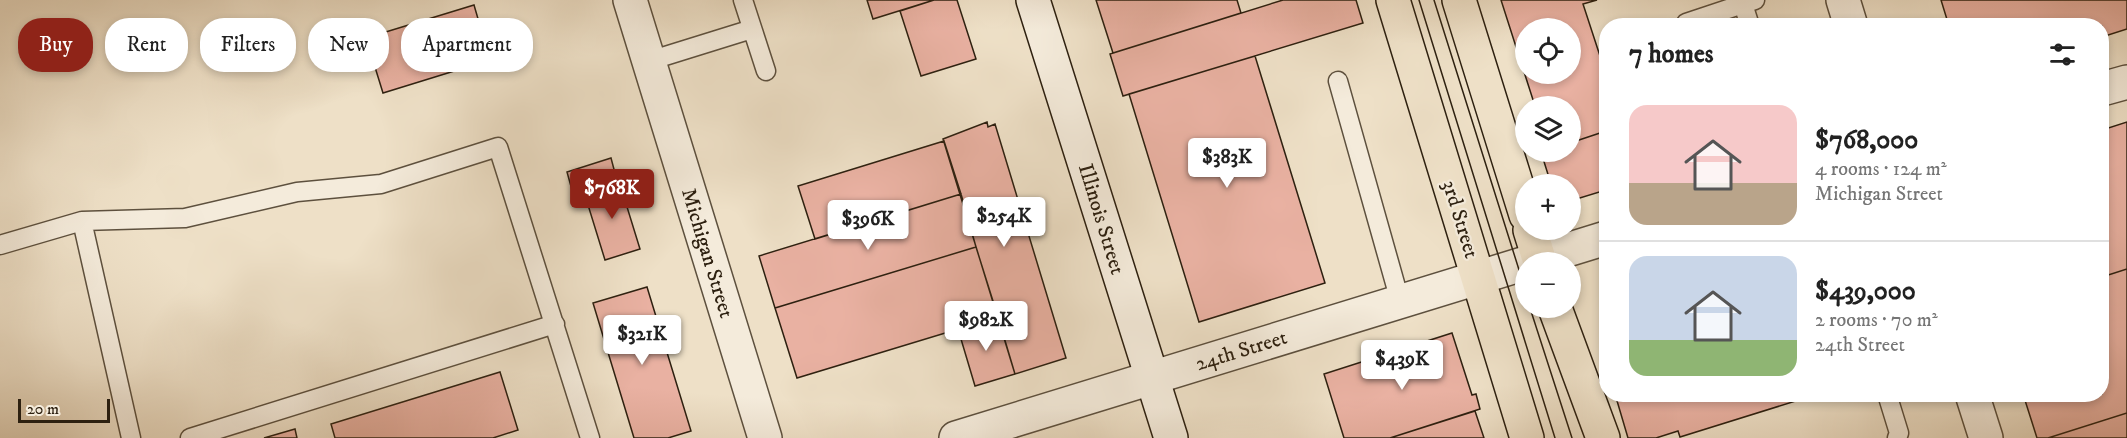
<!DOCTYPE html>
<html lang="en">
<head>
<meta charset="utf-8">
<style>
	body { margin:0; font-family:"IM FELL DW Pica",serif; background:#f6f6f6; color:#222; height:100vh; display:flex; flex-direction:column; font-size:22px; white-space:nowrap }
	* { box-sizing:border-box; margin:0 }
	p { font-size:20px; color:#767676 }
	.icon { flex:none; width:33px; height:33px; fill:none; stroke:currentColor; stroke-width:2; stroke-linecap:round; stroke-linejoin:round }
	.map { position:relative; flex:1; overflow:hidden }
	.panel { position:absolute; left:1599px; top:18px; width:510px; height:384px; display:flex; flex-direction:column; background:#fff; border-radius:24px; box-shadow:0 3px 9px #0003 }
	.panel>* { flex:none }
	.top-card { position:absolute; left:18px; top:18px; width:570px; height:54px; display:flex; gap:12px }
	.controls { position:absolute; left:1515px; top:18px; display:grid; gap:12px }
	.controls a { display:grid; place-items:center; width:66px; height:66px; border-radius:50%; background:#fff; box-shadow:0 3px 9px #0003; font-size:30px }
	.scale { position:absolute; left:18px; bottom:15px; width:92px; box-sizing:border-box; padding-left:6px; border:3px solid #2d2010; border-top:0; font-size:16px; line-height:21px; white-space:nowrap; color:#2d2010; -webkit-text-stroke:4px #f4ebdb; paint-order:stroke }
	.price { position:absolute; translate:-50% -51px; padding:0 14px; border-radius:6px; background:#fff; color:#222; font-size:20px; line-height:39px; filter:drop-shadow(0 2px 3px #0008) }
	.price::after { content:''; position:absolute; left:50%; top:36px; width:18px; height:14px; margin-left:-9px; background:inherit; clip-path:polygon(0 0,100% 0,50% 100%) }
	.price.current { background:#8f2418; color:#fff }
	ul { padding:0; list-style:none }
	li { display:flex; align-items:center; gap:18px; height:150px; padding:0 30px }
	li+li { border-top:2px solid #e0e0e0 }
	li span { display:grid; place-items:center; flex:none; width:168px; height:120px; border-radius:18px; color:#555 }
	li>.icon { margin-inline-start:auto }
	span .icon { width:72px; height:72px; fill:#fffc; stroke-width:1 }
	li b { font-size:26px }
	h2 { display:flex; justify-content:space-between; align-items:center; height:72px; padding:0 30px; font-size:26px }
	.pill { padding:0 21px; border-radius:24px; background:#fff; box-shadow:0 3px 9px #0003; font-size:21px; line-height:54px }
	.pill.current { background:#8f2418; color:#fff }
	.map>svg:first-child { display:block }
</style>
</head>
<body>
<div class="map">
<svg width="2127" height="438" viewBox="0 0 2127 438">
	<rect width="100%" height="100%" fill="#eee0c7"/>
	<filter id="stains"><feTurbulence type="fractalNoise" baseFrequency=".00333" numOctaves="4"/><feColorMatrix values="0 0 0 0 .2 0 0 0 0 .09 0 0 0 0 .02 0 0 0 .5 -.17"/></filter>
	<radialGradient id="worn" r=".72"><stop offset=".6" stop-color="#630" stop-opacity="0"/><stop offset="1" stop-color="#630" stop-opacity=".3"/></radialGradient>
	<!-- building -->
	<path fill="#e9b1a2" stroke="#2d2010" stroke-width="1.5" fill-rule="evenodd" d="M 867,0 L 934,0 L 873,19 Z
		M 934,0 L 957,0 L 976,59 L 921,76 L 900,11 Z
		M 1096,0 L 1237,0 L 1241,13 L 1113,53 Z
		M 1283,0 L 1356,0 L 1363,23 L 1123,96 L 1110,54 Z
		M 1501,0 L 1597,0 L 1583,4 L 1601,59 L 1606,57 L 1606,131 L 1570,143 L 1570,106 L 1535,106 ZM 1526,28 L 1570,28 L 1570,74 L 1526,74 Z
		M 1941,0 L 2127,0 L 2127,29 L 2102,37 L 2102,26 L 1949,26 Z
		M 474,5 L 490,60 L 383,93 L 366,38 Z
		M 1255,56 L 1325,283 L 1199,322 L 1129,94 Z
		M 987,122 L 988,127 L 995,124 L 1066,358 L 1015,374 L 943,139 Z
		M 2127,122 L 2127,269 L 2102,277 L 2102,130 Z
		M 1606,131 L 1606,190 L 1570,201 L 1570,184 L 1551,184 L 1541,152 L 1570,152 L 1570,143 Z
		M 944,141 L 961,194 L 815,239 L 798,186 Z
		M 611,158 L 616,177 L 572,190 L 567,172 Z
		M 619,181 L 640,249 L 605,260 L 584,192 Z
		M 961,194 L 976,247 L 775,308 L 759,256 Z
		M 976,247 L 998,317 L 797,378 L 775,308 Z
		M 2127,269 L 2127,413 L 2048,438 L 2037,438 L 2023,394 L 2102,394 L 2102,277 Z
		M 647,287 L 691,431 L 668,438 L 634,438 L 593,303 Z
		M 998,317 L 1015,374 L 975,386 L 958,329 Z
		M 1452,333 L 1472,395 L 1476,394 L 1480,409 L 1390,438 L 1344,438 L 1324,374 Z
		M 1606,350 L 1606,368 L 1602,352 Z
		M 500,372 L 518,430 L 493,438 L 335,438 L 331,424 Z
		M 1615,394 L 1818,394 L 1680,437 L 1678,431 L 1656,438 L 1628,438 Z
		M 1475,411 L 1484,438 L 1390,438 Z
		M 2127,413 L 2127,438 L 2048,438 Z
		M 295,429 L 297,438 L 264,438 Z"/>
	<g fill="none" stroke-linecap="round" stroke-linejoin="round">
		<!-- lane casing -->
		<g stroke="#5d503e" stroke-width="21">
			<path id="lane" d="M 743,0 L 766,71
				M 1743,4 L 1750,26
				M 1686,23 L 1755,0
				M 649,61 L 752,29
				M 1338,81 L 1400,301
				M 82,221 L 131,438
				M 0,245 L 82,221 L 185,218 L 297,192 L 381,184 L 498,147 L 590,438
				M 1887,394 L 1899,433 L 1897,438
				M 190,438 L 555,324"/>
		</g>
		<!-- street casing -->
		<g stroke="#5d503e" stroke-width="36">
			<path id="street" d="M 630,0 L 765,438
				M 1843,0 L 1851,26
				M 2102,89 L 2127,82
				M 1528,262 L 1606,238
				M 1972,394 L 1986,438
				M 956,438 L 1526,263"/>
		</g>
		<!-- secondary casing -->
		<g stroke="#2d2010" stroke-width="36">
			<path id="secondary" d="M 1033,0 L 1171,438"/>
		</g>
		<!-- primary casing -->
		<g stroke="#2d2010" stroke-width="36">
			<path id="primary" d="M 1393,0 L 1527,438
				M 1459,0 L 1526,215
				M 1530,230 L 1540,262
				M 1555,308 L 1603,438"/>
		</g>
		<!-- lane -->
		<use href="#lane" stroke="#f4ebdb" stroke-width="18"/>
		<!-- street -->
		<use href="#street" stroke="#f4ebdb" stroke-width="33"/>
		<!-- secondary -->
		<use href="#secondary" stroke="#f4ebdb" stroke-width="33"/>
		<!-- primary -->
		<use href="#primary" stroke="#eee0c7" stroke-width="33"/>
		<!-- tram -->
		<path stroke="#2d2010" stroke-width="1.5" d="M 1419,0 L 1555,438
			M 1434,0 L 1526,292
			M 1530,308 L 1572,438"/>
	</g>
	<g text-anchor="middle" stroke-width="4.5" stroke-linejoin="round" paint-order="stroke">
		<!-- street labels -->
		<g font-size="21" fill="#2d2010" stroke="#f4ebdb">
			<text transform="translate(1102 219) rotate(73)" y="7">Illinois Street</text>
			<text transform="translate(1461 219) rotate(73)" y="7">3rd Street</text>
			<text transform="translate(708 253) rotate(73)" y="7">Michigan Street</text>
			<text transform="translate(1241 350) rotate(-17)" y="7">24th Street</text>
		</g>
	</g>
	<rect width="100%" height="100%" filter="url(#stains)"/>
	<rect width="100%" height="100%" fill="url(#worn)"/>
</svg>
<div class="controls">
<a><svg class="icon" aria-label="locate" viewBox="0 0 24 24"><circle cx="12" cy="12" r="6"/><path d="M12 2v4M12 18v4M2 12h4M18 12h4"/></svg></a>
<a><svg class="icon" aria-label="layers" viewBox="0 0 24 24"><path d="M12 4l9 5-9 5-9-5zM3 14l9 5 9-5"/></svg></a>
<a>+</a>
<a>−</a>
</div>
<div class="scale">20 m</div>
<b class="price" style="left:1227px;top:189px">$383K</b>
<b class="price current" style="left:612px;top:220px">$768K</b>
<b class="price" style="left:1004px;top:248px">$254K</b>
<b class="price" style="left:868px;top:251px">$396K</b>
<b class="price" style="left:986px;top:352px">$982K</b>
<b class="price" style="left:642px;top:366px">$321K</b>
<b class="price" style="left:1402px;top:391px">$439K</b>
<div class="top-card">
<a class="pill current">Buy</a>
<a class="pill">Rent</a>
<a class="pill">Filters</a>
<a class="pill">New</a>
<a class="pill">Apartment</a>
</div>
<section class="panel">
<h2>7 homes<svg class="icon" aria-label="filters" viewBox="0 0 24 24"><path d="M4 7h16M4 17h16"/><circle cx="9" cy="7" r="2"/><circle cx="15" cy="17" r="2"/></svg></h2>
<ul>
<li><span style="background:linear-gradient(#f6c9c9 65%,#b9a48a 0)"><svg class="icon" aria-label="home" viewBox="0 0 24 24"><path d="M3 11l9-7 9 7M6 9v11h12V9"/></svg></span><div><b>$768,000</b><p>4 rooms · 124 m²</p><p>Michigan Street</p></div></li>
<li><span style="background:linear-gradient(#c9d6e8 70%,#8fb573 0)"><svg class="icon" aria-label="home" viewBox="0 0 24 24"><path d="M3 11l9-7 9 7M6 9v11h12V9"/></svg></span><div><b>$439,000</b><p>2 rooms · 70 m²</p><p>24th Street</p></div></li>
</ul>
</section>
</div>
</body>
</html>
